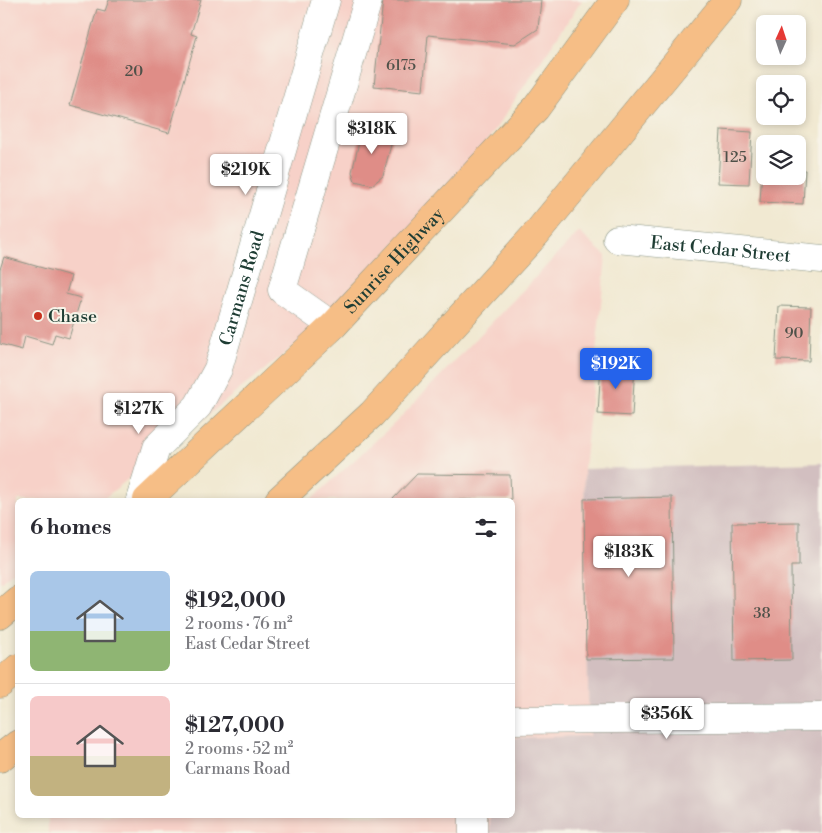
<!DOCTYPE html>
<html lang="en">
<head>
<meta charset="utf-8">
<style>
	body { margin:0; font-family:"Libre Bodoni",serif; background:#f2f2f3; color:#2b2b33; height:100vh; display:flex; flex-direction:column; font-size:19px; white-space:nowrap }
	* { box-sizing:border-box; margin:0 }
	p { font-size:16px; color:#7c7c81 }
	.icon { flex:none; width:28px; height:28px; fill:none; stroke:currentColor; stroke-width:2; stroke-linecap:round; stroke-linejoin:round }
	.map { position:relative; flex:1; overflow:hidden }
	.panel { position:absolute; left:15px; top:498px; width:500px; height:320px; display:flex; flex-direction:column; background:#fff; border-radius:8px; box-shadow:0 2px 8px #0003 }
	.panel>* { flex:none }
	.needle { width:32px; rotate:3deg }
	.fabs { position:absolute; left:756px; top:15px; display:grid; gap:10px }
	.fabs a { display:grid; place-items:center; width:50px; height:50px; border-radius:8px; background:#fff; box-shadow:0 2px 8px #0003; font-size:25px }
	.price { position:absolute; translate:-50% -42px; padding:0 11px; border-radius:5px; background:#fff; color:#222; font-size:16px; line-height:32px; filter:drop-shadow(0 1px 2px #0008) }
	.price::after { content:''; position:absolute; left:50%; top:30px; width:15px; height:11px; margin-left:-8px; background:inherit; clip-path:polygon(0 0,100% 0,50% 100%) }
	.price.selected { background:#2563eb; color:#fff }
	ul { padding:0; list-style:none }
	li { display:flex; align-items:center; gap:15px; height:125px; padding:0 15px }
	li+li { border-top:1px solid #e1e1e2 }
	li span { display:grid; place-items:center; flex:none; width:140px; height:100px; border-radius:8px; color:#555 }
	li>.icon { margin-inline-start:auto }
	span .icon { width:60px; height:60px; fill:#fffc; stroke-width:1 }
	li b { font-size:21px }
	h2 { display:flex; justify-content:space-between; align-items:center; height:60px; padding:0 15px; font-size:21px }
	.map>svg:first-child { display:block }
</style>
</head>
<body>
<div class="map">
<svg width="822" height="833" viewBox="0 0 822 833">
	<rect width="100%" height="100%" fill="#f7f3e8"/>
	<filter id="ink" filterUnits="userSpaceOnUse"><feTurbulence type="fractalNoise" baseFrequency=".02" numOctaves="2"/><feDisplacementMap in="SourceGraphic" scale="10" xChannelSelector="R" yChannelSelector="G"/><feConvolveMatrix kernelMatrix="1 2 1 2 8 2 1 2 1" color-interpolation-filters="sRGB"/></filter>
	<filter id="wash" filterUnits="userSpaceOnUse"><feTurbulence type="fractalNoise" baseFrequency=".0096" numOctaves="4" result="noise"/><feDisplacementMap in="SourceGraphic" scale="20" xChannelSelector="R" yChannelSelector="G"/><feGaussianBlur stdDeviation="1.12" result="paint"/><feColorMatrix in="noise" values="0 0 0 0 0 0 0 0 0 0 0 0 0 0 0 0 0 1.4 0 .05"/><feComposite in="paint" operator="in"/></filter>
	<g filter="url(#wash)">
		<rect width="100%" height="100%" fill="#f1e9d2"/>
		<!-- built -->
		<path fill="#f7d1c8" d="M 0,0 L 582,0 L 476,158 L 314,330 L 102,500 L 18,500 L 17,568 L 0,582 Z
			M 579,232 L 606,256 L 584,469 L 589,737 L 513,738 L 512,500 L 311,500 L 396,422 Z
			M 48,815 L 490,815 L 490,833 L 48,833 Z"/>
		<!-- industrial -->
		<path fill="#d2bfc0" d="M 822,463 L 822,833 L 490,833 L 490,815 L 512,815 L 513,738 L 589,736 L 584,469 Z"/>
		<g id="blocks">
			<!-- building -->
			<path fill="#df8d87" d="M 109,0 L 201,0 L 191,34 L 197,36 L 169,133 L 70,105 L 97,9 L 105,11 Z
				M 383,0 L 541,0 L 538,29 L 515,44 L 428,35 L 423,91 L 374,86 Z
				M 363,125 L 394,133 L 383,176 L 372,185 L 355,181 L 352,172 Z
				M 721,130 L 752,132 L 749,184 L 718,183 Z
				M 762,168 L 765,168 L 765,176 L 798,176 L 798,170 L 805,170 L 803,204 L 760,202 Z
				M 4,257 L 71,276 L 66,294 L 81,298 L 69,338 L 55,334 L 52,344 L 25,336 L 22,350 L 0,344 L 0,269 Z
				M 779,306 L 811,307 L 809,361 L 776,360 Z
				M 601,363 L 635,365 L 632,416 L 598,414 Z
				M 417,474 L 510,475 L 511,500 L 392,500 Z
				M 672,497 L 674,658 L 586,659 L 584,499 Z
				M 799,522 L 799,566 L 791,566 L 792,660 L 734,661 L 732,523 Z"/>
		</g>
	</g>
	<g filter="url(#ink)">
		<use href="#blocks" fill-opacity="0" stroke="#889383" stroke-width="1"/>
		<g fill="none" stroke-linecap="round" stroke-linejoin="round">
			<!-- minor casing -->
			<g stroke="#889383" stroke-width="29">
				<g id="minor">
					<path id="s1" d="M 617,239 L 822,259"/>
					<path d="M 333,326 L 282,290 L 368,0"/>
					<path id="s2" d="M 140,500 L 156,448 L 198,406 L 218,369 L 326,0"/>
					<path d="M 512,720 L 822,717"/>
					<path d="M 473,815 L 473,833"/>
				</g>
			</g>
			<!-- highway casing -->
			<g stroke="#889383" stroke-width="29">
				<g id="highway">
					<path id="s3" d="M 147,500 L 333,326 L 536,108 L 615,0"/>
					<path d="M 279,500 L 372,414 L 536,234 L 728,0"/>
					<path d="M 0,615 L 18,600"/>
					<path d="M 0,684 L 18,668"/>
					<path d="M 0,758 L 18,744"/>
				</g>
			</g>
			<!-- minor -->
			<use href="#minor" stroke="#fff" stroke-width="28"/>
			<!-- highway -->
			<use href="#highway" stroke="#f6be86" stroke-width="28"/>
		</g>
	</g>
	<!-- markers -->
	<circle fill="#c8321e" stroke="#f7f3e8" stroke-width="2" cx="38" cy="316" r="5"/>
	<g text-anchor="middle" stroke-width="4" stroke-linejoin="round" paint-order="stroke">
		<!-- number labels -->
		<g font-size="15" fill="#4f5149">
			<text x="401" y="70">6175</text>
			<text x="134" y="76">20</text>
			<text x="735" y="162">125</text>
			<text x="794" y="338">90</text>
			<text x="762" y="618">38</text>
		</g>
		<!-- street labels -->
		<g font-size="18" fill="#1f3d34" stroke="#f7f3e8">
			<text dy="6" stroke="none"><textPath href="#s1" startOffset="104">East Cedar Street</textPath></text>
			<text dy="6" stroke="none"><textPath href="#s3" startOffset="344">Sunrise Highway</textPath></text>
			<text dy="6" stroke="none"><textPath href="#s2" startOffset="240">Carmans Road</textPath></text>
		</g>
		<!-- poi labels -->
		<g font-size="18" fill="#1f3d34" stroke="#f7f3e8" text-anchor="start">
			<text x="48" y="322">Chase</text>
		</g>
	</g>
</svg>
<div class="fabs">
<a><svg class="needle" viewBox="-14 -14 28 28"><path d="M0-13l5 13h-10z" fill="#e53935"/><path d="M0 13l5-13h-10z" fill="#7c7c81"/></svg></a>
<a><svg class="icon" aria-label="locate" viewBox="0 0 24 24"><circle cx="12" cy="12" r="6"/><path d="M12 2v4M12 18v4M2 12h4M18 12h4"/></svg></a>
<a><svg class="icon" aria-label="layers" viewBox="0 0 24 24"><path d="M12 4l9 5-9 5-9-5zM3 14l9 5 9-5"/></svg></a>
</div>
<b class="price" style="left:372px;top:155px">$318K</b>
<b class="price" style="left:246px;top:196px">$219K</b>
<b class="price selected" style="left:616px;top:390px">$192K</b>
<b class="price" style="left:139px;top:435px">$127K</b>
<b class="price" style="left:629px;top:578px">$183K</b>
<b class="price" style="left:667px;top:740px">$356K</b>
<section class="panel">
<h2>6 homes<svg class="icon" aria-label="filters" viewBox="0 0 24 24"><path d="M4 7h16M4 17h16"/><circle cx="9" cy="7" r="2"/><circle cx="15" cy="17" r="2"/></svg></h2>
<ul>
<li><span style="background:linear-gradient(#a9c7e8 60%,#8fb573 0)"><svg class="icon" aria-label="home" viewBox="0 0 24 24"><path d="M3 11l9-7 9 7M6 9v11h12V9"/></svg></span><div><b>$192,000</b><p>2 rooms · 76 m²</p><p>East Cedar Street</p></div></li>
<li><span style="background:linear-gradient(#f6c9c9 60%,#c2b280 0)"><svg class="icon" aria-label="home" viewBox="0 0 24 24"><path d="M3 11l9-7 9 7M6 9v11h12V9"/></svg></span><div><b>$127,000</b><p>2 rooms · 52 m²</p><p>Carmans Road</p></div></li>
</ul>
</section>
</div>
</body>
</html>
